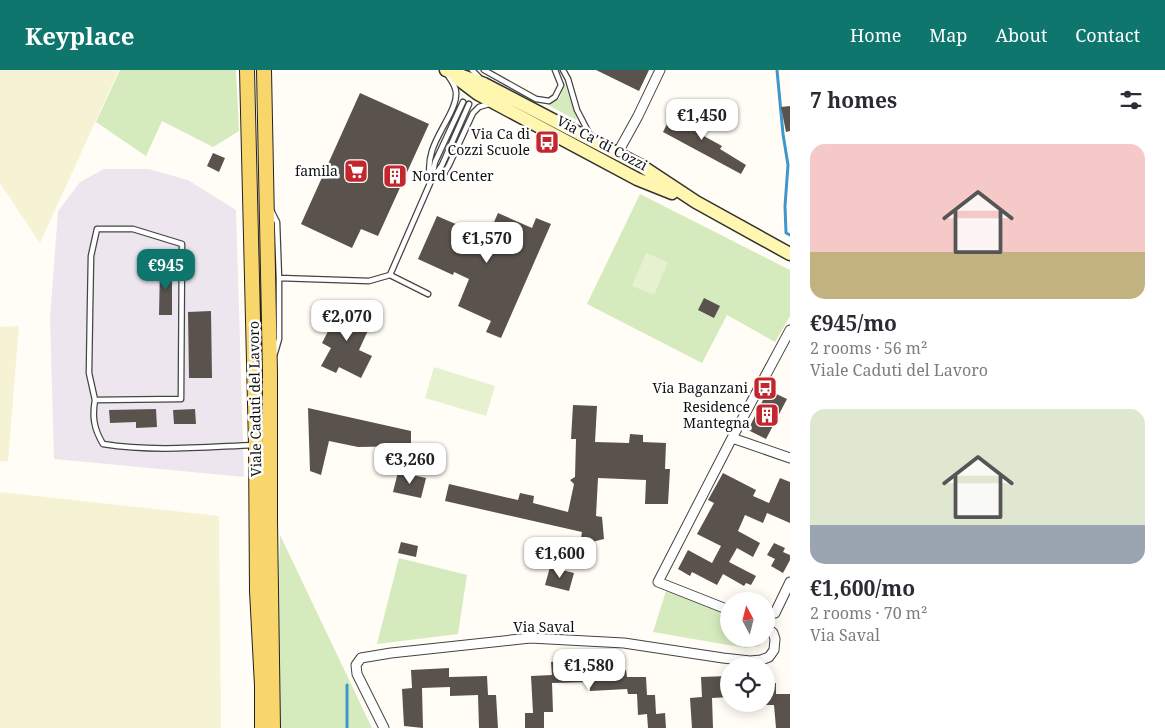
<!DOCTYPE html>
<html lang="en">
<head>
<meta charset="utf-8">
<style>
	body { margin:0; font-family:"Noto Serif",serif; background:#f7f7f7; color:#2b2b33; height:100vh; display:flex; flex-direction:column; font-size:19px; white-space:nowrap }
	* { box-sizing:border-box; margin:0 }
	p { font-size:16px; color:#7c7c81 }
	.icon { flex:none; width:28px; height:28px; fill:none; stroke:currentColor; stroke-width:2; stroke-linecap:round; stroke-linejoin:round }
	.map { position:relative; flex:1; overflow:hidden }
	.panel { display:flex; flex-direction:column; background:#fff; width:375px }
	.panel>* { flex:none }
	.needle { width:32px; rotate:353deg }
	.buttons { position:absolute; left:720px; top:522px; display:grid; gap:10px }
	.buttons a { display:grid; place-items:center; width:55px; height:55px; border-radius:50%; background:#fff; box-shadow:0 2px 12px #0003; font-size:25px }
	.price { position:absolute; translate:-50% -42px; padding:0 11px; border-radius:10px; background:#fff; color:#222; font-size:16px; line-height:32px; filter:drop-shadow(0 1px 2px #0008) }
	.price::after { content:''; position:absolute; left:50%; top:30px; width:15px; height:11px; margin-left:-8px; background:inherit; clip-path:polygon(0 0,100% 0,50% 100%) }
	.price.on { background:#0f766e; color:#fff }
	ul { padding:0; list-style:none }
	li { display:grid; align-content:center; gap:10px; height:265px; padding:0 20px }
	li span { display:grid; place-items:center; height:155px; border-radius:15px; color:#555 }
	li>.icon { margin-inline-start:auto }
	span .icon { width:90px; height:90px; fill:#fffc; stroke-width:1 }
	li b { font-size:21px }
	h2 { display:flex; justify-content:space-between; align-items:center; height:60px; padding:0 20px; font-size:21px }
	header { display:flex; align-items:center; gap:30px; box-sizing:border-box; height:70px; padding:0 25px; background:#0f766e; color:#fff }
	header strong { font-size:24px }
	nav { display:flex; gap:28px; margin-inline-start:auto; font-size:18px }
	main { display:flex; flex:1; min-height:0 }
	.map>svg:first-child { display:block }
</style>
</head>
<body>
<header>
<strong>Keyplace</strong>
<nav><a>Home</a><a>Map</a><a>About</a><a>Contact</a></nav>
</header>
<main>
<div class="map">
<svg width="790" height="658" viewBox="0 0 790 658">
	<rect width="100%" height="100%" fill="#fffdf5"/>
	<!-- industrial -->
	<path fill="#eee6ef" d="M 104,99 L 149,99 L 188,110 L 236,140 L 244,407 L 54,389 L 50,248 L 58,141 L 80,112 Z"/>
	<!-- farmland -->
	<path fill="#f6f3d4" d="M 0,0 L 119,0 L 40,173 L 0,113 Z
		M 19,256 L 8,391 L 0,392 L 0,257 Z
		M 0,422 L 219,446 L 221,658 L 0,658 Z"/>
	<!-- green -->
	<path fill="#d5ebbd" d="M 120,0 L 236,0 L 239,61 L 213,77 L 162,51 L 146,86 L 96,52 Z
		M 564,11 L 577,49 L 576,50 L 548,35 L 560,28 Z
		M 640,124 L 790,200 L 790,246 L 775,272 L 727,245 L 702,293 L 587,234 Z
		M 280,465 L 372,658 L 274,658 Z
		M 399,488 L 467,505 L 458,564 L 377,574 Z
		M 666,521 L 729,544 L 729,569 L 763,569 L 760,576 L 746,578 L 653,562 Z"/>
	<!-- pitch -->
	<path fill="#e6f2cf" d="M 646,183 L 668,192 L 654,225 L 632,216 Z
		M 434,297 L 495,316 L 486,346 L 425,328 Z"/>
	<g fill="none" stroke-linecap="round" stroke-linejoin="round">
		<!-- stream -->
		<path stroke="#3f96cf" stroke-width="3" d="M 777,0 L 783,64 L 788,95 L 785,136 L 786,163 L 790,165
			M 347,658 L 347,615"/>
	</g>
	<!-- building -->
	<path fill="#5a524d" d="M 596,0 L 649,0 L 639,21 Z
		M 360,23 L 429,54 L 378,166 L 361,159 L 352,178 L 301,154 Z
		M 790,36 L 790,61 L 786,62 L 781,37 Z
		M 684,42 L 708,54 L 702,65 L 722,76 L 720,79 L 746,95 L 741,104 L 663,62 L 667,54 L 675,59 Z
		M 213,83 L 225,88 L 219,102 L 207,96 Z
		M 498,143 L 532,158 L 536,148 L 551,154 L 501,268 L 486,262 L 491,251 L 458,236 L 469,209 L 454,202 L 453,205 L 418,189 L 437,146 L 472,161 L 471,163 L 486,170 Z
		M 160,197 L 172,197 L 172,245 L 159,245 Z
		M 704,228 L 720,236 L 714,248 L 698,240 Z
		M 342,234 L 367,246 L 365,251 L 371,254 L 359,280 L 372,286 L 361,308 L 339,297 L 336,303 L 321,296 L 331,278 L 322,273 Z
		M 211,241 L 212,308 L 189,308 L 188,242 Z
		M 768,320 L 787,329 L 766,369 L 748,360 Z
		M 573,335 L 597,336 L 595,372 L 629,373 L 630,364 L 643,365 L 643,372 L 666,373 L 665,399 L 670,399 L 668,434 L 645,434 L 646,410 L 598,408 L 596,446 L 602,447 L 604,469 L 592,472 L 581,468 L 582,462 L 445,431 L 449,414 L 518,430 L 520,423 L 534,426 L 533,433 L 568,442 L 574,414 L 570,410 L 575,407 L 576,369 L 571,369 Z
		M 308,338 L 411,361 L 411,376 L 358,377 L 329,371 L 321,405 L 310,401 Z
		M 156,339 L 157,357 L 136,358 L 136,352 L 110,353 L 109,340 Z
		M 195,339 L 196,354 L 174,354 L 173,340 Z
		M 398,402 L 426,408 L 421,428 L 393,422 Z
		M 723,403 L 756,420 L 753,426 L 769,433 L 780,408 L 790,412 L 790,453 L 767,443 L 763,453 L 745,445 L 738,461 L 760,473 L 753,487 L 737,478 L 729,492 L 756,506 L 751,515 L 746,513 L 744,516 L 723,504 L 717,515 L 692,502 L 690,506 L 678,499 L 688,480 L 712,493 L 721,476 L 697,464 L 714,433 L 708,430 Z
		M 401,472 L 418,476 L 416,487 L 398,483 Z
		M 774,473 L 785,478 L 783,482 L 790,485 L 790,490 L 783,503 L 771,496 L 775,489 L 767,485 Z
		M 550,497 L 574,503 L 569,521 L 545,515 Z
		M 588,590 L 589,602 L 626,600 L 627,607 L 646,607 L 647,625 L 655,625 L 656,644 L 665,643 L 666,658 L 648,658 L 647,644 L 638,645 L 637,624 L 628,624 L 627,619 L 590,621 L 590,612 L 552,613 L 553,642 L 544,642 L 544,658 L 525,658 L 525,643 L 533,643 L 531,606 L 552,605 L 551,592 Z
		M 449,598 L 449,607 L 487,606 L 488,625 L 496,625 L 498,658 L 479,658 L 478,625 L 450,626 L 450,617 L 422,618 L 423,658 L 404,656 L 402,619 L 412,618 L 411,600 Z
		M 729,606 L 729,627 L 712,628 L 713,658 L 692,658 L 690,628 L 702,627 L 701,607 Z
		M 776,613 L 776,624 L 790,624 L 790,658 L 776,658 L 774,635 L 766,635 L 766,614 Z"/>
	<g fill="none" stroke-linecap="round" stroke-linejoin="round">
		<!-- lane casing -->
		<g stroke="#444" stroke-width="7">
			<path id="lane" d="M 472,0 L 479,7
				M 484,0 L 536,29 L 549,31 L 555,27 L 561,15 L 555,0
				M 563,0 L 568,9 L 577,40 L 590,65
				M 430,107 C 426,82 439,66 450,44 C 453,38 456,32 456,25 C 457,17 451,10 447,4
				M 433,108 L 442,95 L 469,34
				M 431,111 L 444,104 L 449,95 L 473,43 L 479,37 L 489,34
				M 271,140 L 277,152 L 279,208 L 279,269 L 275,283
				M 390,205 L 431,111 L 435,92 L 463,32
				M 279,208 L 369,211 L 390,205 L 428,224
				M 95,330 L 89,303 L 90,240 L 91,186 L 97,159 L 133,159 L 182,174 L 181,329 L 95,330 C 92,347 94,359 103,374 C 153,382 204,377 255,375"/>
		</g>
		<!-- street casing -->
		<g stroke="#444" stroke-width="11">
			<path id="street" d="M 617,84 L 638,46 L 660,0
				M 732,368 L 790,388
				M 729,540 L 658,512 L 732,368 L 790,260
				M 775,543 L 790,512
				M 384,658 L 357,604 L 356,595 L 361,588 L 391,583 L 530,568 L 624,573 L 723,588 L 750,591 L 761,590 L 769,587 L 774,580 L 775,569 L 773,563 L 766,557"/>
		</g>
		<!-- secondary casing -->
		<g stroke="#333" stroke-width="15">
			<path id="secondary" d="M 446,0 L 484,14 L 643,97 L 696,132 L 790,184
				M 457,8 L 478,24 L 637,109 L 672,123"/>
		</g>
		<!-- primary casing -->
		<g stroke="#222" stroke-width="16">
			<path id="primary" d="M 247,0 L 256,375 L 257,521 L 262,616 L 262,658
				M 264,0 L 270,303 L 270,452 L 273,658"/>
		</g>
		<!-- lane -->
		<use href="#lane" stroke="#fff" stroke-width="4.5"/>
		<!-- street -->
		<use href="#street" stroke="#fff" stroke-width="9"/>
		<!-- secondary -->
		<use href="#secondary" stroke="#fff6b0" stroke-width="12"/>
		<!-- primary -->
		<use href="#primary" stroke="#f9d66b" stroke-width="14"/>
	</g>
	<!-- icons -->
	<defs>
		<g id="bus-square" transform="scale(1.25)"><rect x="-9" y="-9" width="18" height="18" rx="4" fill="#c4262e" stroke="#fff"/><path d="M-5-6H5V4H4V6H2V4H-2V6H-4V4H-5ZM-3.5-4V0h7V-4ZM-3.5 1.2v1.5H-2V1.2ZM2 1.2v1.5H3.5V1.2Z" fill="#fff"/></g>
		<g id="supermarket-square" transform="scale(1.25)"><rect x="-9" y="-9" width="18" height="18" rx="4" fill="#c4262e" stroke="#fff"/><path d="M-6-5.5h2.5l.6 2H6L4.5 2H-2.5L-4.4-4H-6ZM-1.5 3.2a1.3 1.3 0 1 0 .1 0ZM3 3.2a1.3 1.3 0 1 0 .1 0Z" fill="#fff"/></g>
		<g id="building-square" transform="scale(1.25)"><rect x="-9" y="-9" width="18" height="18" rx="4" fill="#c4262e" stroke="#fff"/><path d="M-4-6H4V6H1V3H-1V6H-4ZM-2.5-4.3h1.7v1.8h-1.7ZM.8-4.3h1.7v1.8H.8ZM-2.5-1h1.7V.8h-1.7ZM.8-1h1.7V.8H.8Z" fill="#fff"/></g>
	</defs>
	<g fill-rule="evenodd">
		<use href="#bus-square" x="547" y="72"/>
		<use href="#supermarket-square" x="356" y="101"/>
		<use href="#building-square" x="395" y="106"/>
		<use href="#bus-square" x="765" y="318"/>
		<use href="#building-square" x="767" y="345"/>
	</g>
	<g text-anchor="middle" stroke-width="5" stroke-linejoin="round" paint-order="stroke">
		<!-- poi labels -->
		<g font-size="14" fill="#111" stroke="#fff" text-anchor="end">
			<text x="530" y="69">Via Ca di<tspan x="530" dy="16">Cozzi Scuole</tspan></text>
			<text x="338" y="106">famila</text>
			<text x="412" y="111" text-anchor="start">Nord Center</text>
			<text x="748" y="323">Via Baganzani</text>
			<text x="750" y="342">Residence<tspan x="750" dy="16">Mantegna</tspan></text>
		</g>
		<!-- street labels -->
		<g font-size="14" fill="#111" stroke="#fff">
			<text transform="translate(602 73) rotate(28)" y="5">Via Ca' di Cozzi</text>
			<text transform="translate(255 329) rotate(-91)" y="5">Viale Caduti del Lavoro</text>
			<text x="544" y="562">Via Saval</text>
		</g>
	</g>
</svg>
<div class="buttons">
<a><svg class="needle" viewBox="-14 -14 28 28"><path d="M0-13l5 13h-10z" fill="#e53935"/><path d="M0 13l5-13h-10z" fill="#7c7c81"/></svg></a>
<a><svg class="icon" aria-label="locate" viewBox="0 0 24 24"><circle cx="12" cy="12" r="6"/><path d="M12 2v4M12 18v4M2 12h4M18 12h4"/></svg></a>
</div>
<b class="price" style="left:702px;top:71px">€1,450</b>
<b class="price" style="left:487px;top:194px">€1,570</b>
<b class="price on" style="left:166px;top:221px">€945</b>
<b class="price" style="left:347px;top:272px">€2,070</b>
<b class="price" style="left:410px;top:415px">€3,260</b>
<b class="price" style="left:560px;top:509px">€1,600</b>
<b class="price" style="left:589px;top:621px">€1,580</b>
</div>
<section class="panel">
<h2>7 homes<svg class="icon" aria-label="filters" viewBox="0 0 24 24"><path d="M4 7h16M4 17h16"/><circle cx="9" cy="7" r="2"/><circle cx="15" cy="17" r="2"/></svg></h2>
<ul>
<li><span style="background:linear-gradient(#f6c9c9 70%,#c2b280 0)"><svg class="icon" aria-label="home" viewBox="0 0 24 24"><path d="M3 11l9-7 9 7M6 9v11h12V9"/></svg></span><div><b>€945/mo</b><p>2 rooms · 56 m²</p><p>Viale Caduti del Lavoro</p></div></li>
<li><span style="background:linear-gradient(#dfe7d0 75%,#9aa5b1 0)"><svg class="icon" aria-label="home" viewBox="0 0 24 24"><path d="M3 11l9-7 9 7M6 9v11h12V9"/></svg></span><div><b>€1,600/mo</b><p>2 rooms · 70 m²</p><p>Via Saval</p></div></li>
</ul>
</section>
</main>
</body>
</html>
